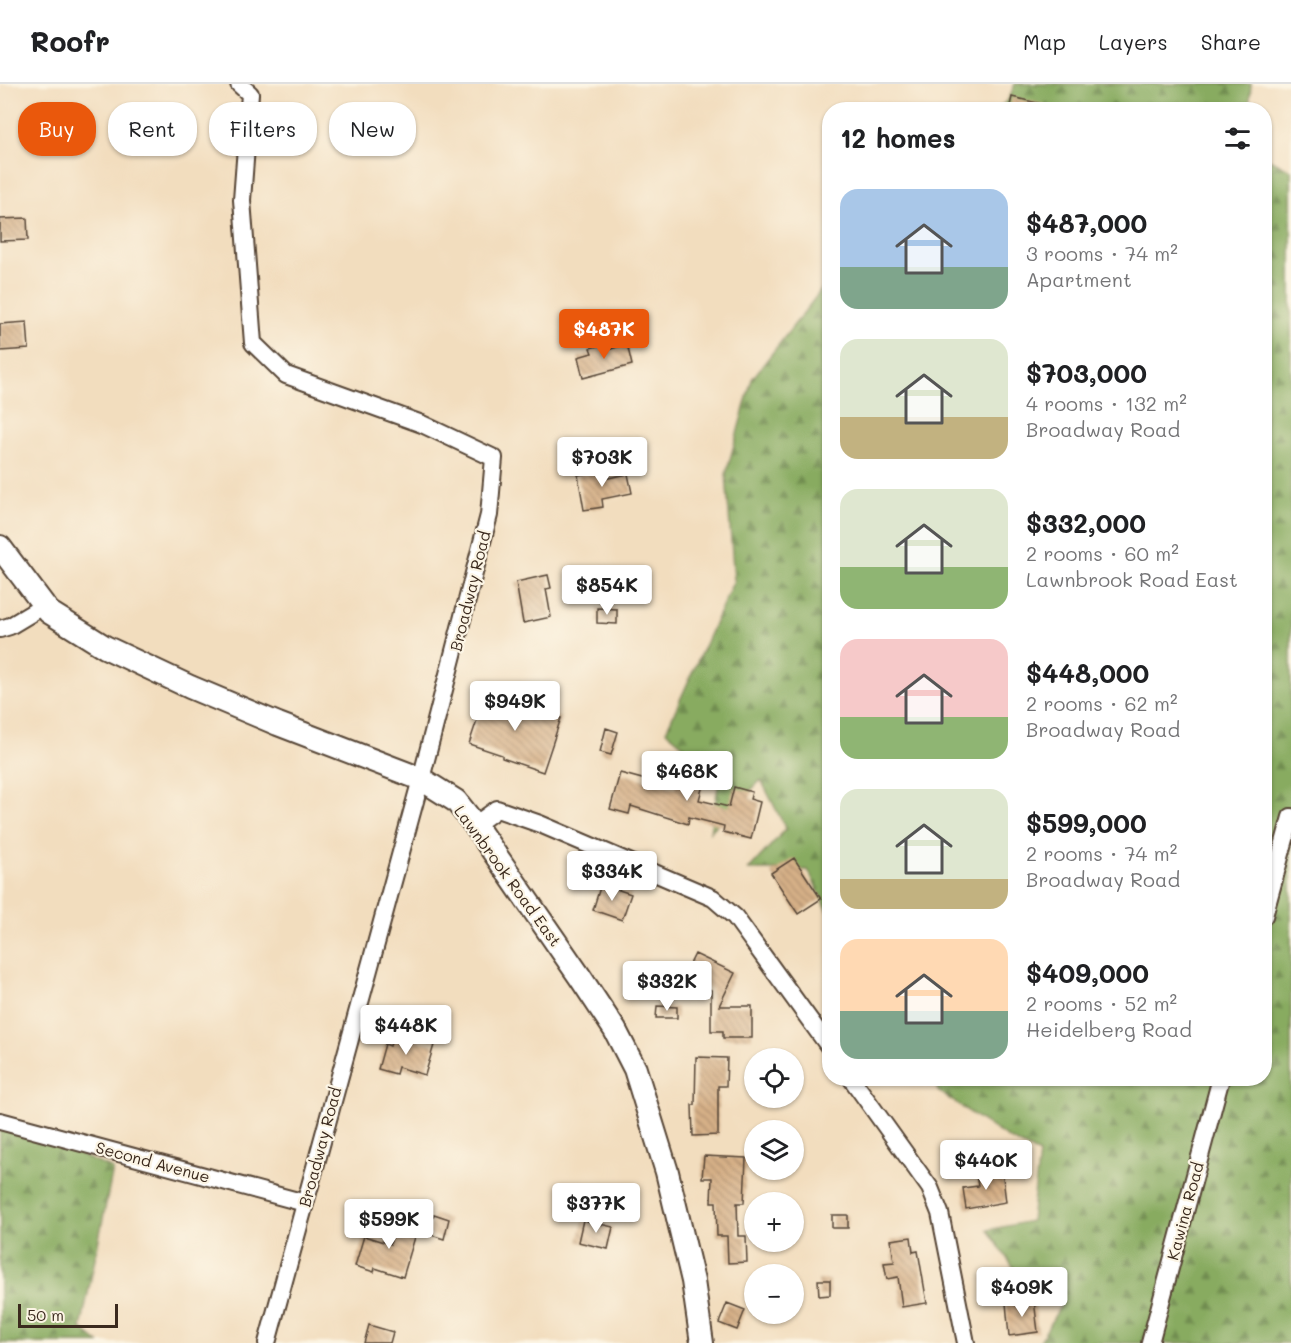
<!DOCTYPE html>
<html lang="en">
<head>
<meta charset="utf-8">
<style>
	body { margin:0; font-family:Mali,sans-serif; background:#f2f2f2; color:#202124; height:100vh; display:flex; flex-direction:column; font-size:22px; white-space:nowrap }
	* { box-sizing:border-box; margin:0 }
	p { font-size:20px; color:#757577 }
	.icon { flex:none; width:33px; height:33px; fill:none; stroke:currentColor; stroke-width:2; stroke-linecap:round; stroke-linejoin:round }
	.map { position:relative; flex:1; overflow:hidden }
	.sheet { position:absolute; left:822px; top:18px; width:450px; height:984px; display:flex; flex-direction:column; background:#fff; border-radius:24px; box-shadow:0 2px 4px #0004 }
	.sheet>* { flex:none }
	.hud { position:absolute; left:18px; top:18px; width:570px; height:54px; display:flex; gap:12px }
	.tools { position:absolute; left:744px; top:964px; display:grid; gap:12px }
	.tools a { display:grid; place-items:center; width:60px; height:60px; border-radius:50%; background:#fff; box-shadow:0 2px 4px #0004; font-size:30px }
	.scale { position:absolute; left:18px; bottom:15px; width:100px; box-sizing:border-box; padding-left:6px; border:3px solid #3b2a1e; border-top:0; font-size:16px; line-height:21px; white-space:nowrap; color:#3b2a1e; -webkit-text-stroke:4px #fcf5e5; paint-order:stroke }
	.price { position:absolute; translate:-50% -51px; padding:0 14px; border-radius:6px; background:#fff; color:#222; font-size:20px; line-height:39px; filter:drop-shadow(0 2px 3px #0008) }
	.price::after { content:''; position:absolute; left:50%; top:36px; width:18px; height:14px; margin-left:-9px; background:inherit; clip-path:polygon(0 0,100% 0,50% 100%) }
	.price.current { background:#ea580c; color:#fff }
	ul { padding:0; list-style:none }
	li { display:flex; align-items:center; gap:18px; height:150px; padding:0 18px }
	li span { display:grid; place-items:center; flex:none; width:168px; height:120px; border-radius:18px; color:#555 }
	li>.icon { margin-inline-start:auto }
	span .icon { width:72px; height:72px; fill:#fffc; stroke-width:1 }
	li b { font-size:26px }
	h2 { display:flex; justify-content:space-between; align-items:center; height:72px; padding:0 18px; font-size:26px }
	.tag { padding:0 21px; border-radius:24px; background:#fff; box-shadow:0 2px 4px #0004; font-size:21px; line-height:54px }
	.tag.current { background:#ea580c; color:#fff }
	header { display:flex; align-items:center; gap:36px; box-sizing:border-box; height:84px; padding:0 30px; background:#fff; border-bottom:2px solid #e0e0e0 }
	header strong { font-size:28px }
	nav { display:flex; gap:33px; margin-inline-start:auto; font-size:21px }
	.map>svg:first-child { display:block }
</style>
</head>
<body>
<header>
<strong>Roofr</strong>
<nav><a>Map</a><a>Layers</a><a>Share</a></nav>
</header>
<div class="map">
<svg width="1291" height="1259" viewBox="0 0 1291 1259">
	<defs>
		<pattern id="forest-firs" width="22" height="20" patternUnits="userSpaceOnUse" patternTransform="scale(1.5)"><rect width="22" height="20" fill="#88ab60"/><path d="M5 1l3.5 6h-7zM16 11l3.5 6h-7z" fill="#708b4f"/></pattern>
		<pattern id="building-back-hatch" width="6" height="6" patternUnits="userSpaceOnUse" patternTransform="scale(1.5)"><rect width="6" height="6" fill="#d6b087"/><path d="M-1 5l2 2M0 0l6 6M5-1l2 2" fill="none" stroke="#af8f6e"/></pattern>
	</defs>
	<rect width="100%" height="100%" fill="#fcf5e5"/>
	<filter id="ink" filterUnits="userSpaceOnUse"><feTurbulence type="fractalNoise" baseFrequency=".0167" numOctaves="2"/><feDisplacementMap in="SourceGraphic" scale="12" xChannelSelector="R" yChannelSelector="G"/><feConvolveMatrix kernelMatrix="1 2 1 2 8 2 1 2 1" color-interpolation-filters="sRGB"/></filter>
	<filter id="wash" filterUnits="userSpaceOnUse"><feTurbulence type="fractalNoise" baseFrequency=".008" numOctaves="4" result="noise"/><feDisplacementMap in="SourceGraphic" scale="24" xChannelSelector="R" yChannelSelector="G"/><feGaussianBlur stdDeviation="1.35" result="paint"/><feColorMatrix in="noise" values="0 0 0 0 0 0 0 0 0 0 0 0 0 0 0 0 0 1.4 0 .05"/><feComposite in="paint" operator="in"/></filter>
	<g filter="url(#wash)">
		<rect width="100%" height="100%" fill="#f2ddbe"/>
		<!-- forest -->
		<path fill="url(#forest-firs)" stroke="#626a3f" stroke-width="1.5" d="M 1015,0 L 1251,0 L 1249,25 L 996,26 L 1008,16 Z
			M 1265,73 L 1291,86 L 1291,1259 L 1039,1259 L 1062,1219 L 1017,1189 L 988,1146 L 1031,1137 L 1039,1070 L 1008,1054 L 938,1007 L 935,995 L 1264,994 Z
			M 829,196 L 829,829 L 808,786 L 748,786 L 786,745 L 761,696 L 710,748 L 720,692 L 666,647 L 734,496 L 726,390 L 752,295 Z
			M 0,1037 L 113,1085 L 81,1244 L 99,1259 L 0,1259 Z"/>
		<g id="blocks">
			<!-- building -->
			<path fill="url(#building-back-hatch)" d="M 1012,13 L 1046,21 L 1045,26 L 1009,26 Z
				M 27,134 L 28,156 L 0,157 L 0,135 Z
				M 27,238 L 29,265 L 0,267 L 0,240 Z
				M 609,259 L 611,265 L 627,260 L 632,281 L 583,294 L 578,273 L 592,269 L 590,264 Z
				M 606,386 L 608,394 L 628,390 L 632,409 L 602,415 L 603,423 L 584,426 L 578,391 Z
				M 548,491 L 551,504 L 546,505 L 551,533 L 523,539 L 516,498 Z
				M 597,524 L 617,525 L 617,540 L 597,539 Z
				M 486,609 L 561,634 L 543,688 L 502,674 L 502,671 L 469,660 Z
				M 606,644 L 618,648 L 611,671 L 600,668 Z
				M 680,682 L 706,689 L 699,716 L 729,723 L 734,703 L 752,708 L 750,715 L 760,718 L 751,755 L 723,748 L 724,742 L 689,733 L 688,740 L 631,722 L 629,730 L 610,725 L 620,689 L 675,704 Z
				M 794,774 L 821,815 L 798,830 L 771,789 Z
				M 601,800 L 631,810 L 622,836 L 593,826 Z
				M 695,870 L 735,889 L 719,922 L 752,922 L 752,954 L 723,954 L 723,947 L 711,947 L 711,906 L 684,892 Z
				M 657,922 L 677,923 L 677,934 L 656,934 Z
				M 394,950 L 434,961 L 425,991 L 398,983 L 396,990 L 378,985 L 385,960 L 390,962 Z
				M 696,973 L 727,974 L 726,1002 L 718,1002 L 718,1051 L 693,1052 L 692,1021 L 695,1021 Z
				M 704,1072 L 746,1074 L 744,1119 L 737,1119 L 738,1152 L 746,1152 L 747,1178 L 728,1179 L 727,1152 L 717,1152 L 716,1118 L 711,1118 L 712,1094 L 702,1094 Z
				M 1002,1086 L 1006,1118 L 966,1125 L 963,1104 L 978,1102 L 976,1090 Z
				M 399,1130 L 410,1133 L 408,1139 L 418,1143 L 403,1193 L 375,1184 L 374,1188 L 355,1182 L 364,1152 L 390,1160 Z
				M 434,1130 L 449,1135 L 444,1155 L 428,1150 Z
				M 832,1131 L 848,1131 L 848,1144 L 832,1144 Z
				M 583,1136 L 613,1143 L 608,1165 L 578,1158 Z
				M 911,1153 L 913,1168 L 918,1167 L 927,1219 L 902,1223 L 898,1193 L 887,1195 L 884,1179 L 894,1178 L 891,1156 Z
				M 818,1196 L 830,1196 L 830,1211 L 819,1212 Z
				M 1034,1216 L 1038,1248 L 1009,1252 L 1006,1219 Z
				M 727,1219 L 745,1226 L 737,1246 L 719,1239 Z
				M 369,1241 L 393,1248 L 390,1259 L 364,1259 Z"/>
		</g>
	</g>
	<g filter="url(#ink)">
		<use href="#blocks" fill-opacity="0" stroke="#564536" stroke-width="1.5"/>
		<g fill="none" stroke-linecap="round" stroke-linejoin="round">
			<!-- street casing -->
			<g stroke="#564536" stroke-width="20">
				<path id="street" d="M 239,0 L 250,10 L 242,116 L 253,259 L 286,291 L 422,340 L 494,374 L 489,431 L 421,695 L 267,1259
					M 0,545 L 10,542 L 45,521
					M 475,741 L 497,725 L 540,740 L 713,814 L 735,833 L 830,964
					M 1264,832 L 1291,733
					M 851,994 L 930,1104 L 940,1129 L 966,1259
					M 0,1037 L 305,1119
					M 1150,1259 L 1221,994"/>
			</g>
			<!-- secondary casing -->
			<g stroke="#564536" stroke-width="26">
				<path id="secondary" d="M 0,463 L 49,528 L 105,563 L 190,603 L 278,640 L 421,695 L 456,717 L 475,741 L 580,893 L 615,946 L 635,985 L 667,1088 L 693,1197 L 702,1259"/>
			</g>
			<!-- street -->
			<use href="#street" stroke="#fff" stroke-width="16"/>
			<!-- secondary -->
			<use href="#secondary" stroke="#fff" stroke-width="22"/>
		</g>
	</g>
	<g text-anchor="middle" stroke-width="4.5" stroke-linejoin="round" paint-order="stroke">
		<!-- street labels -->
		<g font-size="16" fill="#3b2a1e" stroke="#fcf5e5">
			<text transform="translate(470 507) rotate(-76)" y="6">Broadway Road</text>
			<text transform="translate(508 792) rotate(54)" y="6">Lawnbrook Road East</text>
			<text transform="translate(320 1063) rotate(-75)" y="6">Broadway Road</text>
			<text transform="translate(153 1078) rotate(15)" y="6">Second Avenue</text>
			<text transform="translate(1185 1127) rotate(-75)" y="6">Kawina Road</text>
		</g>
	</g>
</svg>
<div class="tools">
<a><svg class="icon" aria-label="locate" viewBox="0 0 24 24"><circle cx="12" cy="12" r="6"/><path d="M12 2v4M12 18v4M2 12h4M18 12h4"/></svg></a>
<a><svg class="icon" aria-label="layers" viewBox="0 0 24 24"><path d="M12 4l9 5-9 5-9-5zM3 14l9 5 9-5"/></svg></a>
<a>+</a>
<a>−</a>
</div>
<div class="scale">50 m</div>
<b class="price current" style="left:604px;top:276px">$487K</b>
<b class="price" style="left:602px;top:404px">$703K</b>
<b class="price" style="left:607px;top:532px">$854K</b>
<b class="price" style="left:515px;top:648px">$949K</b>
<b class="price" style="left:687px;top:718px">$468K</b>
<b class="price" style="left:612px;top:818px">$334K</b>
<b class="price" style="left:667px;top:928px">$332K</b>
<b class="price" style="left:406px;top:972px">$448K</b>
<b class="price" style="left:986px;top:1107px">$440K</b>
<b class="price" style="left:596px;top:1150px">$377K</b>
<b class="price" style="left:389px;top:1166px">$599K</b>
<b class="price" style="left:1022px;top:1234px">$409K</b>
<div class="hud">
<a class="tag current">Buy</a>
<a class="tag">Rent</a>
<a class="tag">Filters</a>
<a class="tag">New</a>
</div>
<section class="sheet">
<h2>12 homes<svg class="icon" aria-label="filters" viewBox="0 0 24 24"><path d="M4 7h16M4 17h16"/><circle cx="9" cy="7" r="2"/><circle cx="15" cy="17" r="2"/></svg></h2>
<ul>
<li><span style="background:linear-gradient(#a9c7e8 65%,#7fa58c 0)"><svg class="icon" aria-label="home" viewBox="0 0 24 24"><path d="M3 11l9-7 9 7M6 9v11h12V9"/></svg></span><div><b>$487,000</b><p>3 rooms · 74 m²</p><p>Apartment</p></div></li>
<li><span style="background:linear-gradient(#dfe7d0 65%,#c2b280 0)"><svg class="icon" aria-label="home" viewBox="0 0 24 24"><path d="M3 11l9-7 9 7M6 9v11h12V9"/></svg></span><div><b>$703,000</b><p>4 rooms · 132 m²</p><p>Broadway Road</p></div></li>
<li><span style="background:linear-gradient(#dfe7d0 65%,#8fb573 0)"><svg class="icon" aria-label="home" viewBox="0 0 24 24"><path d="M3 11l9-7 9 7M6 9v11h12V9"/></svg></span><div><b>$332,000</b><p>2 rooms · 60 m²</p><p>Lawnbrook Road East</p></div></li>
<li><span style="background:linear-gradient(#f6c9c9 65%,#8fb573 0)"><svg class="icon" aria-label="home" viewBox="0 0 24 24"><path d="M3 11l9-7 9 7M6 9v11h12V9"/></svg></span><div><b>$448,000</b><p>2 rooms · 62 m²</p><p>Broadway Road</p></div></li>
<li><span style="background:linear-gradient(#dfe7d0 75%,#c2b280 0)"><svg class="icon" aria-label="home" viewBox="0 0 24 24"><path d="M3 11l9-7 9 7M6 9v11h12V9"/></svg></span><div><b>$599,000</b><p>2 rooms · 74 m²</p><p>Broadway Road</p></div></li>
<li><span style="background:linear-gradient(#ffd9b3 60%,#7fa58c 0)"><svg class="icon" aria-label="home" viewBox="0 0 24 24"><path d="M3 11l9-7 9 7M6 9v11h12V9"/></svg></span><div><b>$409,000</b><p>2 rooms · 52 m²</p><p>Heidelberg Road</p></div></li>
</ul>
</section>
</div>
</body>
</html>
